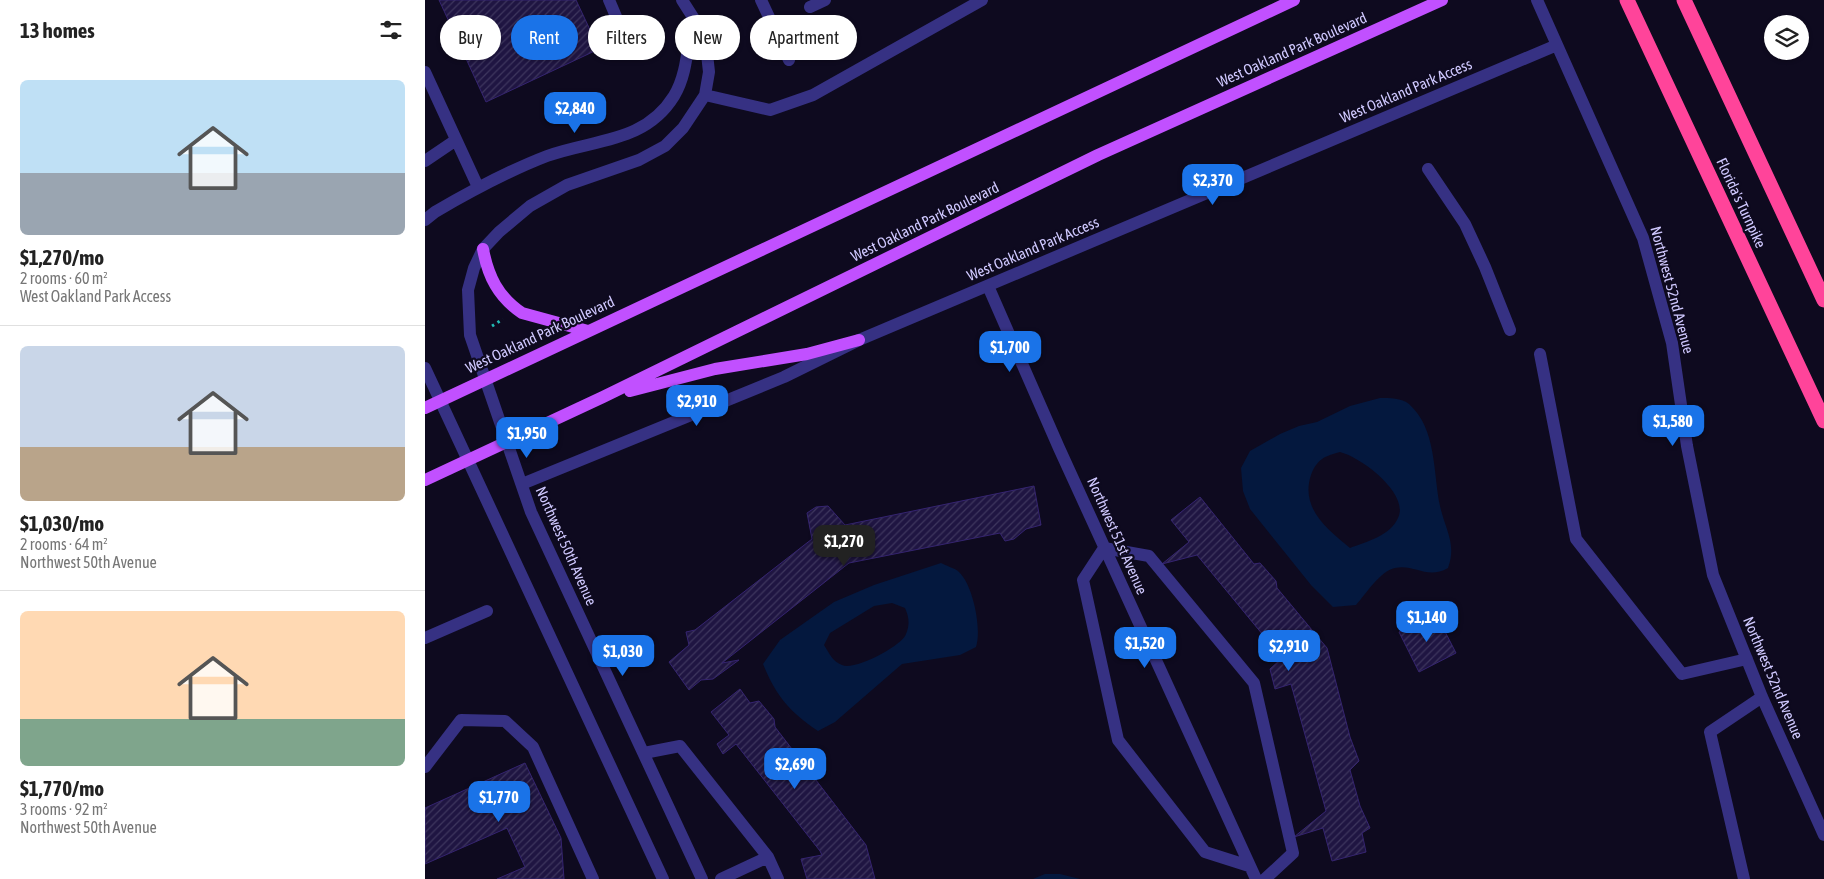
<!DOCTYPE html>
<html lang="en">
<head>
<meta charset="utf-8">
<style>
	body { margin:0; font-family:"Asap Condensed",sans-serif; background:#f6f6f6; color:#222; height:100vh; display:flex; flex-direction:column; font-size:19px; white-space:nowrap }
	* { box-sizing:border-box; margin:0 }
	p { font-size:16px; color:#767676 }
	.icon { flex:none; width:28px; height:28px; fill:none; stroke:currentColor; stroke-width:2; stroke-linecap:round; stroke-linejoin:round }
	.map { position:relative; flex:1; overflow:hidden }
	.details { display:flex; flex-direction:column; background:#fff; width:425px }
	.details>* { flex:none }
	.guide { position:absolute; left:15px; top:15px; width:475px; height:45px; display:flex; gap:10px }
	.buttons { position:absolute; left:1339px; top:15px; display:grid; gap:10px }
	.buttons a { display:grid; place-items:center; width:45px; height:45px; border-radius:50%; background:#fff; box-shadow:0 1px 4px #0004; font-size:25px }
	.price { position:absolute; translate:-50% -42px; padding:0 11px; border-radius:10px; background:#1a73e8; color:#fff; font-size:16px; line-height:32px; filter:drop-shadow(0 1px 2px #0008) }
	.price::after { content:''; position:absolute; left:50%; top:30px; width:15px; height:11px; margin-left:-8px; background:inherit; clip-path:polygon(0 0,100% 0,50% 100%) }
	.price.selected { background:#222; color:#fff }
	ul { padding:0; list-style:none }
	li { display:grid; align-content:center; gap:10px; height:265px; padding:0 20px }
	li+li { border-top:1px solid #e0e0e0 }
	li span { display:grid; place-items:center; height:155px; border-radius:8px; color:#555 }
	li>.icon { margin-inline-start:auto }
	span .icon { width:90px; height:90px; fill:#fffc; stroke-width:1 }
	li b { font-size:21px }
	h2 { display:flex; justify-content:space-between; align-items:center; height:60px; padding:0 20px; font-size:21px }
	.chip { padding:0 18px; border-radius:22px; background:#fff; box-shadow:0 1px 4px #0004; font-size:18px; line-height:45px }
	.chip.selected { background:#1a73e8; color:#fff }
	main { display:flex; flex:1; min-height:0 }
	.map>svg:first-child { display:block }
</style>
</head>
<body>
<main>
<section class="details">
<h2>13 homes<svg class="icon" aria-label="filters" viewBox="0 0 24 24"><path d="M4 7h16M4 17h16"/><circle cx="9" cy="7" r="2"/><circle cx="15" cy="17" r="2"/></svg></h2>
<ul>
<li><span style="background:linear-gradient(#bfe0f5 60%,#9aa5b1 0)"><svg class="icon" aria-label="home" viewBox="0 0 24 24"><path d="M3 11l9-7 9 7M6 9v11h12V9"/></svg></span><div><b>$1,270/mo</b><p>2 rooms · 60 m²</p><p>West Oakland Park Access</p></div></li>
<li><span style="background:linear-gradient(#c9d6e8 65%,#b9a48a 0)"><svg class="icon" aria-label="home" viewBox="0 0 24 24"><path d="M3 11l9-7 9 7M6 9v11h12V9"/></svg></span><div><b>$1,030/mo</b><p>2 rooms · 64 m²</p><p>Northwest 50th Avenue</p></div></li>
<li><span style="background:linear-gradient(#ffd9b3 70%,#7fa58c 0)"><svg class="icon" aria-label="home" viewBox="0 0 24 24"><path d="M3 11l9-7 9 7M6 9v11h12V9"/></svg></span><div><b>$1,770/mo</b><p>3 rooms · 92 m²</p><p>Northwest 50th Avenue</p></div></li>
</ul>
</section>
<div class="map">
<svg width="1399" height="879" viewBox="0 0 1399 879">
	<defs>
		<pattern id="building-hatch" width="6" height="6" patternUnits="userSpaceOnUse" patternTransform="scale(1.25)"><rect width="6" height="6" fill="#1f1542"/><path d="M-1 1l2-2M0 6l6-6M5 7l2-2" fill="none" stroke="#3e365e"/></pattern>
	</defs>
	<rect width="100%" height="100%" fill="#0e0a1f"/>
	<!-- water -->
	<path fill="#04183e" fill-rule="evenodd" d="M 955,398 C 964,398 977,398 984,404 C 1012,429 1008,473 1015,506 C 1020,529 1032,544 1023,568 C 1002,580 990,564 970,568 C 955,571 941,594 931,605 L 908,607 L 886,585 L 825,509 L 818,491 L 816,468 L 825,451 L 855,434 L 874,426 L 892,422 L 925,406 ZM 915,452 C 936,457 985,494 973,518 C 965,536 941,542 925,548 C 902,529 875,508 886,475 C 892,459 900,456 915,452 Z
		M 516,563 C 521,566 530,568 534,572 C 548,585 557,629 551,647 L 535,655 L 477,664 L 410,722 L 393,731 C 365,712 351,696 338,664 L 355,640 L 409,602 L 449,585 ZM 467,603 L 480,608 C 484,617 485,624 481,634 C 477,646 429,671 417,665 C 408,662 404,653 399,645 L 405,633 L 449,606 Z
		M 620,874 L 635,874 L 655,879 L 608,879 Z"/>
	<!-- building -->
	<path fill="url(#building-hatch)" stroke="#352470" d="M 14,0 L 151,0 L 174,49 L 61,102 Z
		M 609,486 L 616,525 L 601,529 L 589,539 L 580,541 L 575,533 L 424,563 L 297,663 L 314,660 L 288,679 L 276,680 L 264,690 L 244,662 L 264,645 L 261,632 L 270,630 L 387,539 L 382,513 L 391,507 L 403,506 L 420,525 Z
		M 775,497 L 829,564 L 835,563 L 851,581 L 852,588 L 902,648 L 925,737 L 934,761 L 925,770 L 935,806 L 945,828 L 937,833 L 941,852 L 907,861 L 898,828 L 869,837 L 901,811 L 866,684 L 850,689 L 845,669 L 857,658 L 772,555 L 737,564 L 764,542 L 746,520 Z
		M 1011,614 L 1031,653 L 994,672 L 974,632 Z
		M 315,689 L 325,703 L 334,701 L 349,719 L 350,727 L 441,845 L 450,879 L 382,879 L 376,859 L 397,855 L 395,851 L 311,744 L 298,754 L 292,744 L 304,735 L 286,712 Z
		M 100,763 L 136,838 L 139,879 L 72,879 L 100,867 L 82,828 L 0,864 L 0,808 Z"/>
	<g fill="none" stroke-linecap="round" stroke-linejoin="round">
		<!-- path -->
		<path stroke="#22bab4" stroke-width="3" stroke-dasharray="2.5 4" stroke-linecap="butt" d="M 67,326 L 78,319"/>
		<!-- minor -->
		<path stroke="#363183" stroke-width="12" d="M 184,0 L 198,33
			M 257,0 L 280,36 L 284,72 L 280,95 L 258,128 L 240,146 L 214,160 L 142,185 L 105,206 L 74,232 L 58,249 L 49,268 L 43,290 L 45,335 L 106,512 L 277,879
			M 336,0 L 364,60
			M 1112,0 L 1218,238 L 1247,343 L 1262,446 L 1288,575 L 1337,697 L 1399,835
			M 385,7 L 400,0
			M 0,72 L 53,187
			M 280,95 L 345,110 L 388,95 L 557,0
			M 0,161 L 31,140
			M 1003,169 L 1040,224 L 1060,267 L 1085,330
			M 0,220 L 10,212 C 46,191 83,171 122,156 C 169,139 220,143 249,96 C 263,73 262,44 268,18
			M 563,286 L 634,448 L 831,879
			M 1115,354 L 1151,539 L 1257,674 L 1322,659
			M 0,368 L 238,879
			M 97,484 L 359,377 L 434,340 L 1132,45
			M 0,638 L 62,611
			M 219,753 L 255,746 L 343,857 L 353,879
			M 0,767 L 36,720 L 80,721 L 108,747 L 168,879
			M 824,866 L 780,852 L 693,740 L 658,580 L 679,548 L 724,556 L 829,683 L 868,853 L 840,879
			M 296,879 L 343,857
			M 1319,879 L 1285,732 L 1337,697"/>
		<!-- major -->
		<path stroke="#c150ff" stroke-width="12" d="M 58,249 C 63,276 73,297 97,313 L 163,331
			M 205,391 L 290,369 L 382,354 L 434,340
			M 0,408 L 869,0
			M 0,480 L 178,397 L 673,155 L 1017,0"/>
		<!-- highway -->
		<path stroke="#ff449a" stroke-width="15" d="M 1202,0 L 1399,421
			M 1259,0 L 1399,300"/>
	</g>
	<g text-anchor="middle" stroke-width="4.5" stroke-linejoin="round" paint-order="stroke">
		<!-- street labels -->
		<g font-size="15" fill="#d0c9ff" stroke="#0e0a1f">
			<text transform="translate(867 50) rotate(-24)" y="5">West Oakland Park Boulevard</text>
			<text transform="translate(981 91) rotate(-23)" y="5">West Oakland Park Access</text>
			<text transform="translate(1316 203) rotate(65)" y="5">Florida's Turnpike</text>
			<text transform="translate(500 222) rotate(-26)" y="5">West Oakland Park Boulevard</text>
			<text transform="translate(608 249) rotate(-23)" y="5">West Oakland Park Access</text>
			<text transform="translate(1247 290) rotate(75)" y="5">Northwest 52nd Avenue</text>
			<text transform="translate(115 335) rotate(-25)" y="5">West Oakland Park Boulevard</text>
			<text transform="translate(692 536) rotate(66)" y="5">Northwest 51st Avenue</text>
			<text transform="translate(141 546) rotate(66)" y="5">Northwest 50th Avenue</text>
			<text transform="translate(1348 678) rotate(67)" y="5">Northwest 52nd Avenue</text>
		</g>
	</g>
</svg>
<div class="buttons">
<a><svg class="icon" aria-label="layers" viewBox="0 0 24 24"><path d="M12 4l9 5-9 5-9-5zM3 14l9 5 9-5"/></svg></a>
</div>
<b class="price" style="left:150px;top:134px">$2,840</b>
<b class="price" style="left:788px;top:206px">$2,370</b>
<b class="price" style="left:585px;top:373px">$1,700</b>
<b class="price" style="left:272px;top:427px">$2,910</b>
<b class="price" style="left:1248px;top:447px">$1,580</b>
<b class="price" style="left:102px;top:459px">$1,950</b>
<b class="price selected" style="left:419px;top:567px">$1,270</b>
<b class="price" style="left:1002px;top:643px">$1,140</b>
<b class="price" style="left:720px;top:669px">$1,520</b>
<b class="price" style="left:864px;top:672px">$2,910</b>
<b class="price" style="left:198px;top:677px">$1,030</b>
<b class="price" style="left:370px;top:790px">$2,690</b>
<b class="price" style="left:74px;top:823px">$1,770</b>
<div class="guide">
<a class="chip">Buy</a>
<a class="chip selected">Rent</a>
<a class="chip">Filters</a>
<a class="chip">New</a>
<a class="chip">Apartment</a>
</div>
</div>
</main>
</body>
</html>
